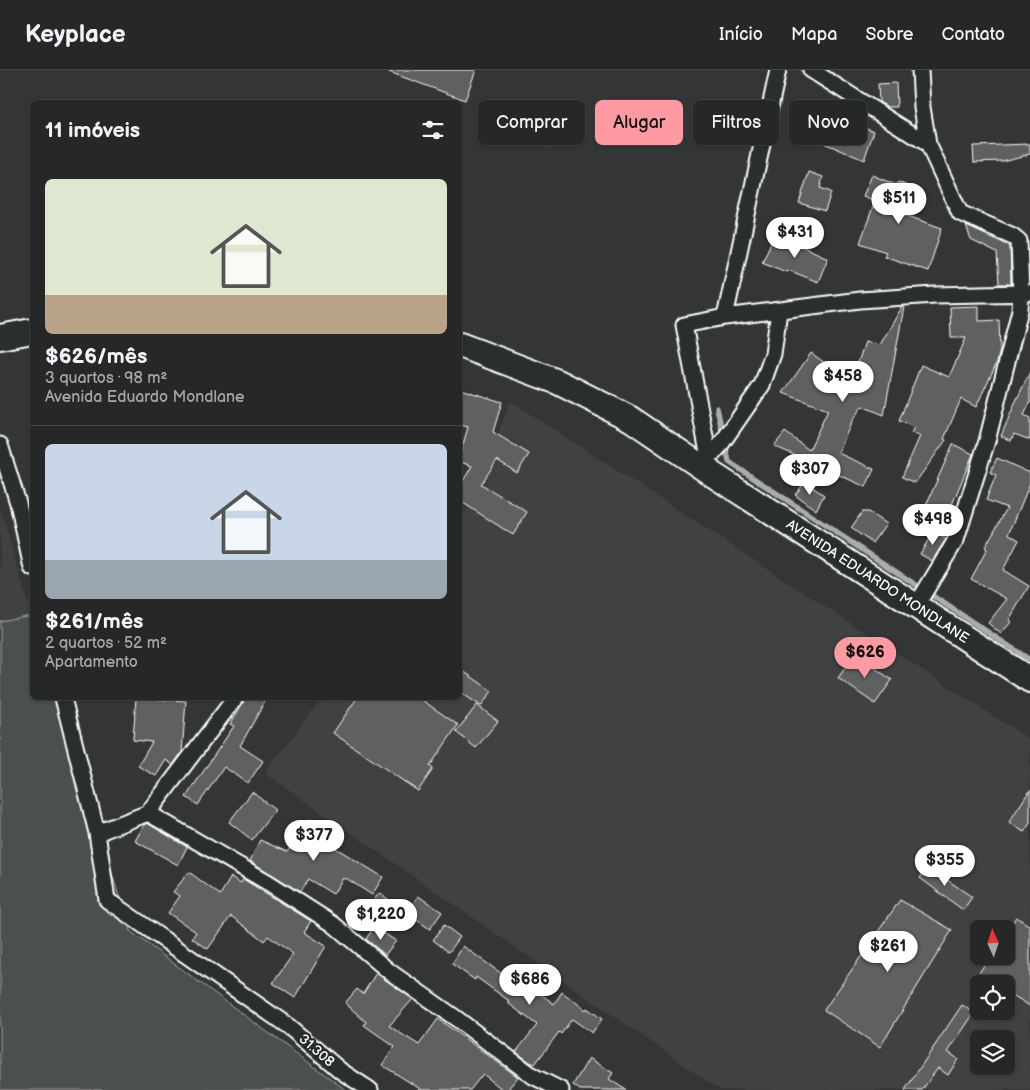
<!DOCTYPE html>
<html lang="pt">
<head>
<meta charset="utf-8">
<style>
	body { margin:0; font-family:"Balsamiq Sans",sans-serif; background:#323434; color:#f1f3f6; height:100vh; display:flex; flex-direction:column; font-size:19px; white-space:nowrap }
	* { box-sizing:border-box; margin:0 }
	p { font-size:16px; color:#a4a6a8 }
	.icon { flex:none; width:28px; height:28px; fill:none; stroke:currentColor; stroke-width:2; stroke-linecap:round; stroke-linejoin:round }
	.map { position:relative; flex:1; overflow:hidden }
	.details { position:absolute; left:30px; top:30px; width:432px; height:600px; display:flex; flex-direction:column; background:#262828; border-radius:8px; box-shadow:0 1px 4px #0004,0 0 0 1px #424445 }
	.details>* { flex:none }
	.top-card { position:absolute; left:478px; top:30px; width:475px; height:45px; display:flex; gap:10px }
	.needle { width:32px; rotate:357deg }
	.controls { position:absolute; left:970px; top:850px; display:grid; gap:10px }
	.controls a { display:grid; place-items:center; width:45px; height:45px; border-radius:8px; background:#262828; box-shadow:0 1px 4px #0004,0 0 0 1px #424445; font-size:25px }
	.price { position:absolute; translate:-50% -42px; padding:0 11px; border-radius:18px; background:#fff; color:#222; font-size:16px; line-height:32px; filter:drop-shadow(0 1px 2px #0008) }
	.price::after { content:''; position:absolute; left:50%; top:30px; width:15px; height:11px; margin-left:-8px; background:inherit; clip-path:polygon(0 0,100% 0,50% 100%) }
	.price.selected { background:#ff9aa2; color:#111 }
	ul { padding:0; list-style:none }
	li { display:grid; align-content:center; gap:10px; height:265px; padding:0 15px }
	li+li { border-top:1px solid #424445 }
	li span { display:grid; place-items:center; height:155px; border-radius:8px; color:#555 }
	li>.icon { margin-inline-start:auto }
	span .icon { width:90px; height:90px; fill:#fffc; stroke-width:1 }
	li b { font-size:21px }
	h2 { display:flex; justify-content:space-between; align-items:center; height:60px; padding:0 15px; font-size:21px }
	.chip { padding:0 18px; border-radius:8px; background:#262828; box-shadow:0 1px 4px #0004,0 0 0 1px #424445; font-size:18px; line-height:45px }
	.chip.selected { background:#ff9aa2; color:#111 }
	header { display:flex; align-items:center; gap:30px; box-sizing:border-box; height:70px; padding:0 25px; background:#262828; border-bottom:1px solid #424445 }
	header strong { font-size:24px }
	nav { display:flex; gap:28px; margin-inline-start:auto; font-size:18px }
	.map>svg:first-child { display:block }
</style>
</head>
<body>
<header>
<strong>Keyplace</strong>
<nav><a>Início</a><a>Mapa</a><a>Sobre</a><a>Contato</a></nav>
</header>
<div class="map">
<svg width="1030" height="1020" viewBox="0 0 1030 1020">
	<rect width="100%" height="100%" fill="#333536"/>
	<filter id="ink" filterUnits="userSpaceOnUse"><feTurbulence type="fractalNoise" baseFrequency=".02" numOctaves="2"/><feDisplacementMap in="SourceGraphic" scale="10" xChannelSelector="R" yChannelSelector="G"/><feConvolveMatrix kernelMatrix="1 2 1 2 8 2 1 2 1" color-interpolation-filters="sRGB"/></filter>
	<g filter="url(#ink)">
		<!-- built -->
		<path fill="#404243" fill-rule="evenodd" d="M 510,331 L 1030,670 L 1030,1020 L 720,1020 L 265,703 L 322,628 L 460,628 L 460,445 L 467,438 L 488,409 L 488,391 ZM 979,859 L 1006,859 L 1006,886 L 979,886 ZM 979,914 L 1006,914 L 1006,941 L 979,941 ZM 979,969 L 1006,969 L 1006,996 L 979,996 Z
			M 0,436 L 31,545 L 0,551 Z"/>
		<!-- green -->
		<path fill="#4c4f50" stroke="#a6a7a8" d="M 31,545 L 32,550 L 32,628 L 57,628 L 130,861 L 346,1020 L 0,1020 L 0,551 Z"/>
		<g fill="none" stroke-linecap="round" stroke-linejoin="round">
			<!-- stream -->
			<path stroke="#abacad" stroke-width="5.5" d="M 717,338 L 729,392 L 1030,590"/>
		</g>
		<!-- building -->
		<path fill="#5f6162" stroke="#fff" d="M 389,0 L 476,0 L 465,30 L 389,2 Z
			M 896,13 L 897,37 L 888,37 L 879,32 L 878,14 Z
			M 809,35 L 874,61 L 864,90 L 812,68 L 815,61 L 801,55 Z
			M 565,36 L 565,76 L 548,76 L 548,74 L 508,74 L 508,37 Z
			M 1030,74 L 1030,84 L 1002,91 L 974,92 L 973,76 Z
			M 809,102 L 823,107 L 820,118 L 831,122 L 825,141 L 799,133 Z
			M 872,105 L 896,115 L 898,112 L 922,122 L 913,143 L 905,145 L 942,158 L 928,201 L 884,186 L 886,182 L 860,173 L 875,131 L 863,126 Z
			M 966,156 L 1010,176 L 1011,214 L 999,214 L 997,183 L 971,170 Z
			M 775,164 L 828,188 L 818,212 L 788,200 L 786,202 L 762,192 Z
			M 979,236 L 979,251 L 999,250 L 1000,280 L 997,292 L 976,337 L 961,329 L 944,369 L 946,370 L 915,413 L 902,407 L 920,366 L 911,363 L 914,357 L 899,351 L 921,295 L 949,307 L 966,268 L 951,268 L 950,237 Z
			M 902,237 L 904,237 L 884,345 L 862,336 L 852,351 L 838,383 L 874,399 L 866,417 L 774,376 L 785,362 L 809,380 L 828,340 L 783,323 L 811,283 L 839,303 L 845,294 L 855,301 L 865,272 L 880,275 Z
			M 1030,302 L 1030,333 L 1024,345 L 1030,348 L 1030,370 L 1014,364 L 1011,371 L 1001,366 L 1015,333 Z
			M 460,319 L 502,332 L 493,362 L 529,384 L 517,403 L 497,390 L 481,414 L 527,442 L 513,465 L 460,431 L 460,416 L 472,396 L 460,392 L 460,385 L 468,357 L 460,355 Z
			M 953,374 L 973,384 L 951,437 L 956,439 L 947,460 L 920,449 Z
			M 997,388 L 1030,403 L 1030,413 L 1009,464 L 1019,470 L 1003,500 L 1029,516 L 1009,550 L 1011,552 L 1001,564 L 988,553 L 1007,529 L 971,509 L 987,479 L 985,477 L 1007,438 L 986,430 L 996,405 L 990,402 Z
			M 805,412 L 824,425 L 816,440 L 795,425 Z
			M 862,442 L 868,442 L 886,454 L 872,473 L 851,458 Z
			M 933,462 L 946,469 L 932,491 L 920,484 Z
			M 855,584 L 892,610 L 875,634 L 838,608 Z
			M 460,599 L 492,621 L 481,636 L 460,622 Z
			M 136,628 L 186,631 L 182,682 L 173,695 L 166,690 L 156,706 L 138,696 L 152,672 L 133,670 Z
			M 244,628 L 267,628 L 240,676 L 263,691 L 248,713 L 224,697 L 198,735 L 186,727 L 234,656 L 230,654 L 243,633 Z
			M 357,628 L 419,628 L 458,655 L 430,696 L 433,699 L 418,721 L 333,663 Z
			M 477,635 L 498,651 L 476,678 L 456,662 Z
			M 1030,720 L 1030,753 L 1024,762 L 1009,752 Z
			M 252,722 L 275,740 L 252,770 L 229,752 Z
			M 310,749 L 335,766 L 329,774 L 383,807 L 372,825 L 346,808 L 345,810 L 343,808 L 333,824 L 308,809 L 300,822 L 250,791 L 260,770 L 287,782 Z
			M 147,753 L 187,777 L 178,795 L 135,771 L 144,755 Z
			M 932,792 L 943,801 L 940,805 L 972,827 L 963,840 L 920,808 Z
			M 189,802 L 220,825 L 231,807 L 241,813 L 243,809 L 311,851 L 304,862 L 326,876 L 295,928 L 273,913 L 293,884 L 268,866 L 264,871 L 231,846 L 208,879 L 192,868 L 196,862 L 168,843 L 180,826 L 173,822 Z
			M 379,823 L 398,836 L 381,859 L 363,845 Z
			M 418,826 L 442,842 L 430,859 L 406,843 Z
			M 900,830 L 952,860 L 880,977 L 824,940 Z
			M 1016,847 L 1030,856 L 1030,936 L 1006,921 L 1006,914 L 995,914 L 979,903 L 990,886 L 1006,886 L 1006,862 Z
			M 444,855 L 460,867 L 449,882 L 433,870 Z
			M 374,857 L 396,871 L 385,885 L 366,869 Z
			M 463,876 L 520,917 L 524,911 L 554,934 L 562,922 L 586,940 L 587,938 L 602,949 L 592,963 L 572,949 L 561,964 L 559,962 L 535,994 L 530,992 L 516,982 L 537,955 L 508,933 L 509,931 L 476,907 L 475,910 L 452,894 Z
			M 376,903 L 413,929 L 389,956 L 419,975 L 438,949 L 518,1007 L 507,1020 L 503,1020 L 483,1004 L 470,1020 L 422,1020 L 382,995 L 395,977 L 364,955 L 366,952 L 345,933 L 357,919 L 363,924 Z
			M 962,935 L 974,943 L 948,982 L 958,989 L 948,1005 L 938,998 L 922,1020 L 905,1020 Z
			M 589,988 L 613,1003 L 609,1009 L 626,1020 L 580,1020 L 573,1015 Z"/>
		<g fill="none" stroke-linecap="round" stroke-linejoin="round">
			<!-- minor casing -->
			<g stroke="#fff" stroke-width="19">
				<path id="minor" d="M 811,0 L 928,74
					M 725,247 L 778,0
					M 0,375 L 18,433 L 32,498
					M 708,389 L 719,377 L 762,315 L 773,284 L 779,241
					M 712,404 L 684,255 L 725,247 L 860,230 L 935,225 L 1030,223
					M 916,536 L 956,470 L 987,371 L 1020,240 L 1021,224 L 1019,171 L 1013,166 L 960,143 L 928,74 L 922,37 L 920,0
					M 63,628 L 97,763 L 107,830 L 288,956 L 341,1001 L 370,1020
					M 148,743 L 269,813 L 333,854 L 390,902 L 457,949 L 533,1006 L 561,1020
					M 97,763 L 148,743 L 235,628"/>
			</g>
			<!-- primary casing -->
			<g stroke="#fff" stroke-width="28">
				<path id="primary" d="M 0,267 L 32,261
					M 460,275 L 558,312 L 631,349 L 712,404 L 1030,610"/>
			</g>
			<!-- minor -->
			<use href="#minor" stroke="#2a2d2e" stroke-width="15"/>
			<!-- primary -->
			<use href="#primary" stroke="#2a2d2e" stroke-width="24"/>
		</g>
	</g>
	<g text-anchor="middle" stroke-width="4.5" stroke-linejoin="round" paint-order="stroke">
		<!-- street labels -->
		<g font-size="14" fill="#fff" stroke="#2a2d2e">
			<text transform="translate(878 511) rotate(33)" y="5">AVENIDA EDUARDO MONDLANE</text>
			<text transform="translate(317 980) rotate(41)" y="5">31.308</text>
		</g>
	</g>
</svg>
<div class="controls">
<a><svg class="needle" viewBox="-14 -14 28 28"><path d="M0-13l5 13h-10z" fill="#e53935"/><path d="M0 13l5-13h-10z" fill="#a4a6a8"/></svg></a>
<a><svg class="icon" aria-label="locate" viewBox="0 0 24 24"><circle cx="12" cy="12" r="6"/><path d="M12 2v4M12 18v4M2 12h4M18 12h4"/></svg></a>
<a><svg class="icon" aria-label="layers" viewBox="0 0 24 24"><path d="M12 4l9 5-9 5-9-5zM3 14l9 5 9-5"/></svg></a>
</div>
<b class="price" style="left:899px;top:155px">$511</b>
<b class="price" style="left:795px;top:189px">$431</b>
<b class="price" style="left:843px;top:333px">$458</b>
<b class="price" style="left:810px;top:426px">$307</b>
<b class="price" style="left:933px;top:476px">$498</b>
<b class="price selected" style="left:865px;top:609px">$626</b>
<b class="price" style="left:314px;top:792px">$377</b>
<b class="price" style="left:945px;top:817px">$355</b>
<b class="price" style="left:381px;top:871px">$1,220</b>
<b class="price" style="left:888px;top:903px">$261</b>
<b class="price" style="left:530px;top:936px">$686</b>
<div class="top-card">
<a class="chip">Comprar</a>
<a class="chip selected">Alugar</a>
<a class="chip">Filtros</a>
<a class="chip">Novo</a>
</div>
<section class="details">
<h2>11 imóveis<svg class="icon" aria-label="filters" viewBox="0 0 24 24"><path d="M4 7h16M4 17h16"/><circle cx="9" cy="7" r="2"/><circle cx="15" cy="17" r="2"/></svg></h2>
<ul>
<li><span style="background:linear-gradient(#dfe7d0 75%,#b9a48a 0)"><svg class="icon" aria-label="home" viewBox="0 0 24 24"><path d="M3 11l9-7 9 7M6 9v11h12V9"/></svg></span><div><b>$626/mês</b><p>3 quartos · 98 m²</p><p>Avenida Eduardo Mondlane</p></div></li>
<li><span style="background:linear-gradient(#c9d6e8 75%,#9aa5b1 0)"><svg class="icon" aria-label="home" viewBox="0 0 24 24"><path d="M3 11l9-7 9 7M6 9v11h12V9"/></svg></span><div><b>$261/mês</b><p>2 quartos · 52 m²</p><p>Apartamento</p></div></li>
</ul>
</section>
</div>
</body>
</html>
